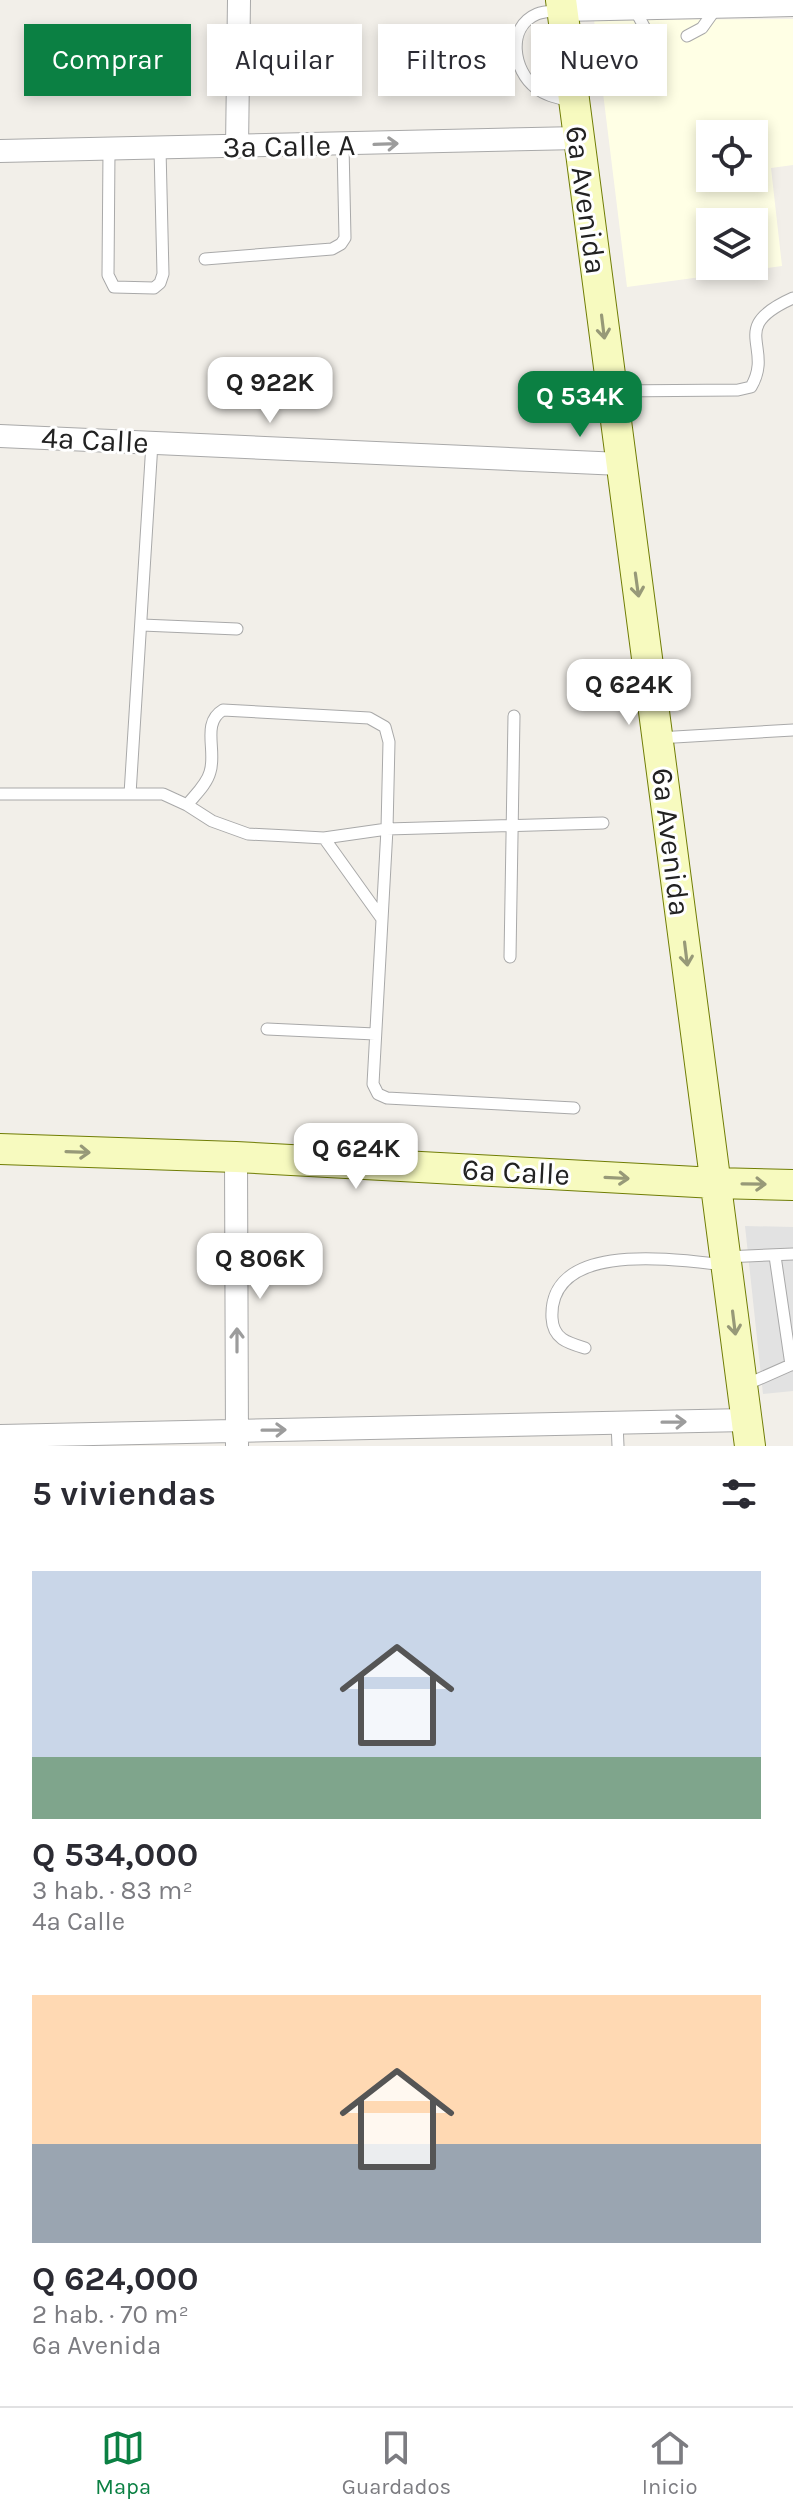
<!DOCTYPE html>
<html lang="es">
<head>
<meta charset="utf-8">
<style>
	body { margin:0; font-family:Karla,sans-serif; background:#f7f7f7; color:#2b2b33; height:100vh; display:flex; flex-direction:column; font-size:30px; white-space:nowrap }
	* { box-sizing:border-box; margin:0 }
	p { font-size:26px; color:#7c7c81 }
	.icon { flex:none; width:44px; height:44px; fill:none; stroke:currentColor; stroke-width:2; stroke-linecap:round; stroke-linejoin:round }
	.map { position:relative; height:1446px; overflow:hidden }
	.drawer { display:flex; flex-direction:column; background:#fff; flex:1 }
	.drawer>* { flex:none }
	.banner { position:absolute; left:24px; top:24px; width:746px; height:72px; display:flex; gap:16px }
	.buttons { position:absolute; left:696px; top:120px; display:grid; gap:16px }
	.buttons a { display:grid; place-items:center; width:72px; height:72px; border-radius:0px; background:#fff; box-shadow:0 4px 12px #0003; font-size:40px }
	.price { position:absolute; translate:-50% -68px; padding:0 18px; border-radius:16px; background:#fff; color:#222; font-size:26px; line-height:52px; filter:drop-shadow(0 2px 4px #0008) }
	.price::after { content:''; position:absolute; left:50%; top:48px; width:24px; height:18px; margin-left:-12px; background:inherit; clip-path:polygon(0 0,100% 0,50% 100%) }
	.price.current { background:#0b8043; color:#fff }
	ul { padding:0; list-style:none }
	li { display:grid; align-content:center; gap:16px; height:424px; padding:0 32px }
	li span { display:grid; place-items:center; height:248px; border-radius:0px; color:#555 }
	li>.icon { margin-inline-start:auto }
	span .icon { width:144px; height:144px; fill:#fffc; stroke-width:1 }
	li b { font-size:34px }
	h2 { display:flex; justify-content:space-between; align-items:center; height:96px; padding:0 32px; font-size:34px }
	.tag { padding:0 28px; border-radius:0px; background:#fff; box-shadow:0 4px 12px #0003; font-size:28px; line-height:72px }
	.tag.current { background:#0b8043; color:#fff }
	.menu { display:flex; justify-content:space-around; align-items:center; height:112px; border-top:2px solid #e1e1e2; background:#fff; font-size:22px; color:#7c7c81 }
	.menu a { display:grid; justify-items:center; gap:4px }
	.menu .current { color:#0b8043 }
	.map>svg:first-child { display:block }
</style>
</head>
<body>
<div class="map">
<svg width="793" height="1446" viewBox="0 0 793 1446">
	<rect width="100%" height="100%" fill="#f2efe9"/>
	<!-- education -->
	<path fill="#ffffe5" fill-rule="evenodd" d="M 793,19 L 793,165 L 771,168 L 782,266 L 627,287 L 594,20 ZM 710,134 L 754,134 L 754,178 L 710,178 ZM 710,222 L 754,222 L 754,266 L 710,266 Z"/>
	<!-- parking -->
	<path fill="#e2e2e2" d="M 745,1226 L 793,1227 L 793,1391 L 763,1394 Z"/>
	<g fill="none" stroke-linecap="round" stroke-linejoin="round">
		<!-- lane casing -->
		<g stroke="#a9a9a9" stroke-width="13">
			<path id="lane" d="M 634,8 L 647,32 L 660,37
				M 562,10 C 554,11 544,11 537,14 C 506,27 513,71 536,88 C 546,96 559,98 571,101
				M 687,36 L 702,28 L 717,7
				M 109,151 L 108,275 L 114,287 L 154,288 L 160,283 L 163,274 L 160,149
				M 205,259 L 332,249 L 341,244 L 345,238 L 343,145
				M 612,391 L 738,390 L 751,387 C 775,346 726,328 793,298
				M 142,625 L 237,629
				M 658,738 L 793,730
				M 0,794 L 163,794 L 187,805 L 212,821 L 248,834 L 288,836 L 324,838 L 387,829 L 603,823
				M 130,794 L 152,443
				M 187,805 C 195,795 207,784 210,772 C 217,751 201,723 223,710 L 369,718 L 385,727 L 389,742 L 387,829 L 373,1084 L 378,1094 L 387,1098 L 574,1108
				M 324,838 L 382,919
				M 510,957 L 514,716
				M 267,1029 L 375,1034
				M 775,1256 L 791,1365
				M 725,1257 L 793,1254
				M 585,1348 C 568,1343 553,1339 552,1318 C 548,1239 678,1260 725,1265
				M 743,1386 L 793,1364
				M 617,1423 L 618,1446"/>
		</g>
		<!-- street casing -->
		<g stroke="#a9a9a9" stroke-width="24">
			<path id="street" d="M 562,10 L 793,5
				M 237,147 L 239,0
				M 0,151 L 579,138
				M 0,436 L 621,464
				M 236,1157 L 237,1445
				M 0,1436 L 746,1420"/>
		</g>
		<!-- secondary casing -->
		<g stroke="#707d05" stroke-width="32">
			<path id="secondary" d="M 561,0 L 750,1446
				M 0,1149 L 236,1157 L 715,1183 L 793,1185"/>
		</g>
		<!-- lane -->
		<use href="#lane" stroke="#fff" stroke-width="11"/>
		<!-- street -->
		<use href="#street" stroke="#fff" stroke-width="22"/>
		<!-- secondary -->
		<use href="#secondary" stroke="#f7fabf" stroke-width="30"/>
	</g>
	<!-- one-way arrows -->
	<defs><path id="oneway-shaft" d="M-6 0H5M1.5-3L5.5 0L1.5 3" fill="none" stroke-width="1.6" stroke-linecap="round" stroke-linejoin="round" transform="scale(2)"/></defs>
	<g stroke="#9c9c9c">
		<use href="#oneway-shaft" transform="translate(386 144) rotate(-2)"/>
		<use href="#oneway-shaft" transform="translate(237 1340) rotate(-90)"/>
		<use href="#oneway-shaft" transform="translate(674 1422) rotate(-1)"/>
		<use href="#oneway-shaft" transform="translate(274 1430) rotate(-1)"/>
	</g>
	<g stroke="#979978">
		<use href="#oneway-shaft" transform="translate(603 327) rotate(83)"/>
		<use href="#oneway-shaft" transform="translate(637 585) rotate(82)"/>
		<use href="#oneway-shaft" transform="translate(686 954) rotate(83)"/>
		<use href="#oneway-shaft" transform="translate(78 1152) rotate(2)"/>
		<use href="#oneway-shaft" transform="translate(617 1178) rotate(3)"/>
		<use href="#oneway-shaft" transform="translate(754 1184) rotate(1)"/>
		<use href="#oneway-shaft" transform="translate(734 1323) rotate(83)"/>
	</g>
	<g text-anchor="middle" stroke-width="6" stroke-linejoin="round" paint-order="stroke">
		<!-- street labels -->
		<g font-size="30" fill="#222" stroke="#fff">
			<text transform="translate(289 146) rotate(-1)" y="10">3a Calle A</text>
			<text transform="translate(586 200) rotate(82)" y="10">6a Avenida</text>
			<text transform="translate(95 440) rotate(3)" y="10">4a Calle</text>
			<text transform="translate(671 842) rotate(83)" y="10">6a Avenida</text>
			<text transform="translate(516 1172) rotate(3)" y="10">6a Calle</text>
		</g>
	</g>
</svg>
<div class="buttons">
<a><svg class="icon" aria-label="locate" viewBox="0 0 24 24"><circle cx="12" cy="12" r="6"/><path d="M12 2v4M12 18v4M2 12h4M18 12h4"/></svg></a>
<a><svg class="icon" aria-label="layers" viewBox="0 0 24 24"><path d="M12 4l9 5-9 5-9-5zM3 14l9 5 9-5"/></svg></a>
</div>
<b class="price" style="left:270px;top:425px">Q 922K</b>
<b class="price current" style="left:580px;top:439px">Q 534K</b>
<b class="price" style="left:629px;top:727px">Q 624K</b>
<b class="price" style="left:356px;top:1191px">Q 624K</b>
<b class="price" style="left:260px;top:1301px">Q 806K</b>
<div class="banner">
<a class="tag current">Comprar</a>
<a class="tag">Alquilar</a>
<a class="tag">Filtros</a>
<a class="tag">Nuevo</a>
</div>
</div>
<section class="drawer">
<h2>5 viviendas<svg class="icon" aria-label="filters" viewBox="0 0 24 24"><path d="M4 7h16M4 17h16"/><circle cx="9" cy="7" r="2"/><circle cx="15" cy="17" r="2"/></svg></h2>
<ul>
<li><span style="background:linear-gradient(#c9d6e8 75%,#7fa58c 0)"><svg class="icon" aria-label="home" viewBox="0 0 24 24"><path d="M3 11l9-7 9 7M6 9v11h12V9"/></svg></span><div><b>Q 534,000</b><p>3 hab. · 83 m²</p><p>4a Calle</p></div></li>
<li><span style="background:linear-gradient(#ffd9b3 60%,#9aa5b1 0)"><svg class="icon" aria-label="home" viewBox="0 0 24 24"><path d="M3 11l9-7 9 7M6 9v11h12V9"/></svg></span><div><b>Q 624,000</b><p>2 hab. · 70 m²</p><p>6a Avenida</p></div></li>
</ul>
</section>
<nav class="menu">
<a class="current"><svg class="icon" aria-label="map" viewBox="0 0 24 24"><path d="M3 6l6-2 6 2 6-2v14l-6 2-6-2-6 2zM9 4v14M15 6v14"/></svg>Mapa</a>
<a><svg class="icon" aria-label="saved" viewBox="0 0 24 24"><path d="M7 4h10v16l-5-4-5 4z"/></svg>Guardados</a>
<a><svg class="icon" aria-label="home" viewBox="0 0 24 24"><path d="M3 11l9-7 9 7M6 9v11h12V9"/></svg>Inicio</a>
</nav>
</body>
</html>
